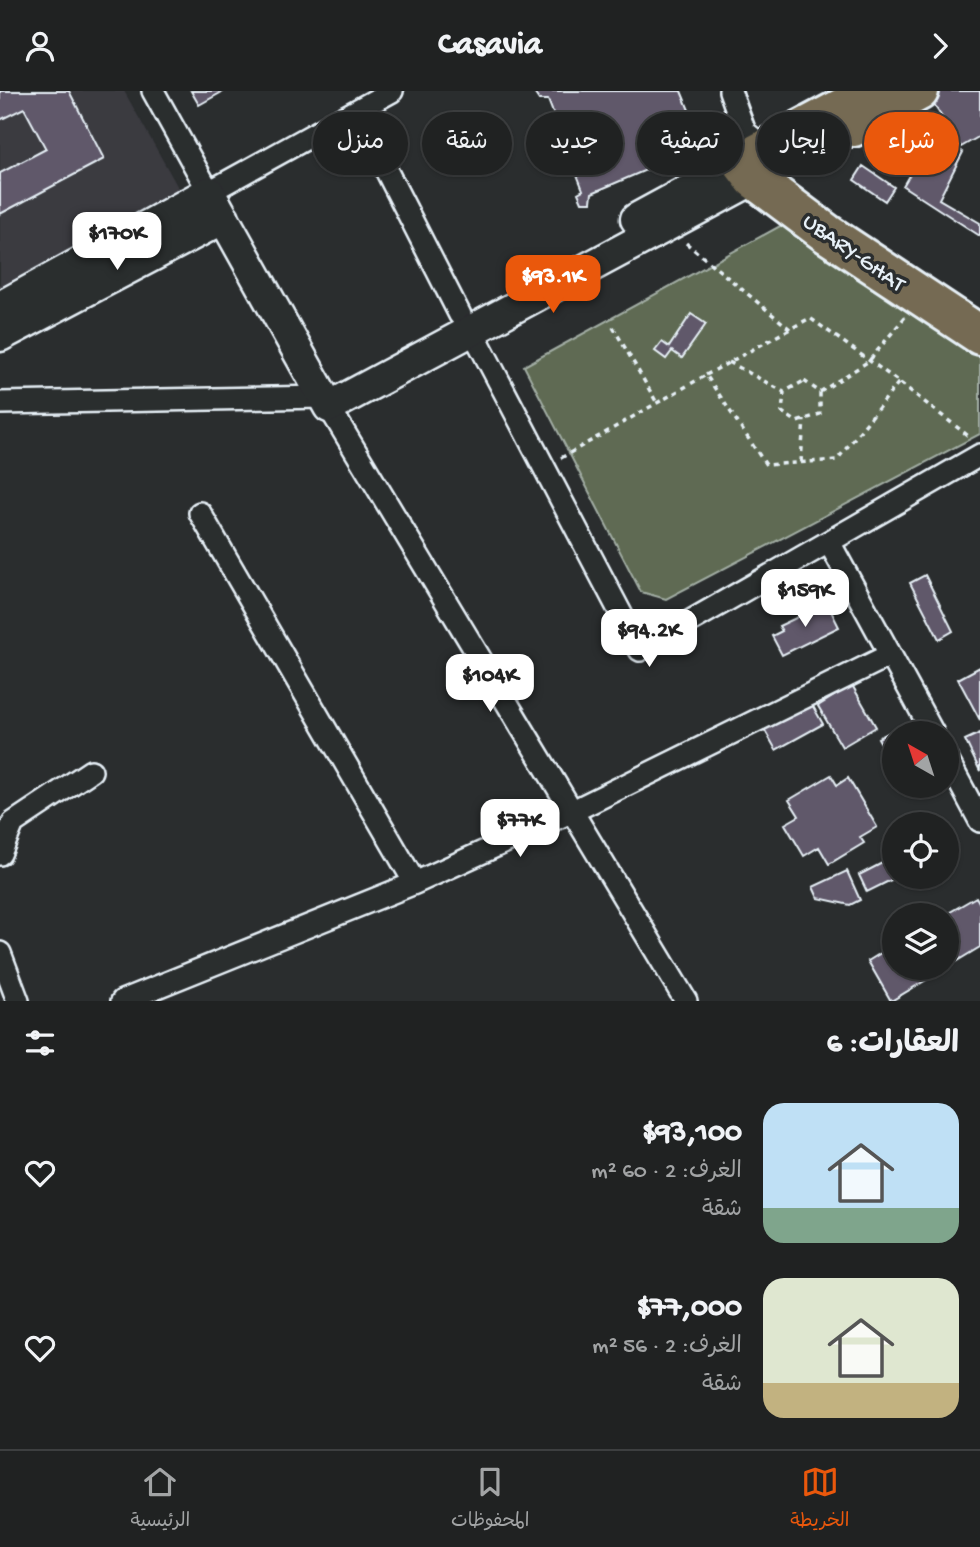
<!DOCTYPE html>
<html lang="ar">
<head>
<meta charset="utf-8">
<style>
	body { margin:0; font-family:"Gochi Hand","Playpen Sans Arabic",sans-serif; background:#282a2a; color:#f1f3f6; direction:rtl; height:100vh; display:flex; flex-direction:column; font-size:26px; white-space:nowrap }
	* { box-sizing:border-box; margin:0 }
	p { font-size:23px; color:#a2a4a5 }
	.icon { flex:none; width:38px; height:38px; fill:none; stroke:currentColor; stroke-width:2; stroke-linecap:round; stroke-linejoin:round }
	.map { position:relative; height:910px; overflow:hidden; direction:ltr }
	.side { display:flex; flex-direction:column; background:#202222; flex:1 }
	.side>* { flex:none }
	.top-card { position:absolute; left:21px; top:21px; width:938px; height:63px; direction:rtl; display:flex; gap:14px }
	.needle { width:46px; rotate:321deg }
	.tools { position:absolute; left:882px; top:630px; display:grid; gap:14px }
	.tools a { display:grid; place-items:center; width:77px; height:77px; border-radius:50%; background:#202222; box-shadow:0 2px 5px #0004,0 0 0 2px #3d3f40; font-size:35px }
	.price { position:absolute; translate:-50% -60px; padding:0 16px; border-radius:14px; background:#fff; color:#222; font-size:23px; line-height:46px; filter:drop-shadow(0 2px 4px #0008) }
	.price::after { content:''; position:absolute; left:50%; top:42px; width:21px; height:16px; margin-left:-10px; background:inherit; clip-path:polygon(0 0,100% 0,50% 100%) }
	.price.active { background:#ea580c; color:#fff }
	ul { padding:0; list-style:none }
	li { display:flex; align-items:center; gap:21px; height:175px; padding:0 21px }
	li span { display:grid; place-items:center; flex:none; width:196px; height:140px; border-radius:21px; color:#555 }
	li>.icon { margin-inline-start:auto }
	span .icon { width:84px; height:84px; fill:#fffc; stroke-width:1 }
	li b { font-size:30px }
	h2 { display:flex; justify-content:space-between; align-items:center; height:84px; padding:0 21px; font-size:30px }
	.pill { padding:0 24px; border-radius:32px; background:#202222; box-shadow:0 2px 5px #0004,0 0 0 2px #3d3f40; font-size:24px; line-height:63px }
	.pill.active { background:#ea580c; color:#fff }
	header { display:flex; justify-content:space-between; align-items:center; height:91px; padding:0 21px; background:#202222; font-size:32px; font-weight:800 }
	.tab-bar { display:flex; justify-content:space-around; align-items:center; height:98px; border-top:2px solid #3d3f40; background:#202222; font-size:19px; color:#a2a4a5 }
	.tab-bar a { display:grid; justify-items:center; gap:4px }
	.tab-bar .active { color:#ea580c }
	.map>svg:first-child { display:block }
</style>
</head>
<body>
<header><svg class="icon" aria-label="forward" viewBox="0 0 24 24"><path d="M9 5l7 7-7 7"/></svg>Casavia<svg class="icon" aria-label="person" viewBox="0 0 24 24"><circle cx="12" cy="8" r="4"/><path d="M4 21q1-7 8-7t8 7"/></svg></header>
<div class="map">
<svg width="980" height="910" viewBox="0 0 980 910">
	<rect width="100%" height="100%" fill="#2a2d2e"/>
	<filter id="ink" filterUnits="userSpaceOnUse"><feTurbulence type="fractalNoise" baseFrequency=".0143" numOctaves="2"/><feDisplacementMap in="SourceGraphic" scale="14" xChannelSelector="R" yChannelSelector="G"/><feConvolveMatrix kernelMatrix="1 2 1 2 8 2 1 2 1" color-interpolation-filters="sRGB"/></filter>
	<g filter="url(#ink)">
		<!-- built -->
		<path fill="#3a3a40" d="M 0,0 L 124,0 L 180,100 L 0,198 Z"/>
		<!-- park -->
		<path fill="#5e6b52" stroke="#a3aea5" stroke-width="2" d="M 793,128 L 980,253 L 980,343 L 666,508 L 641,501 L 524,275 Z"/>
		<!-- building -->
		<path fill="#60596a" stroke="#e8f1f8" stroke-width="2" d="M 0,0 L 69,0 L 104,68 L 0,123 L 0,82 L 46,58 L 24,17 L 0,29 Z
			M 191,0 L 222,0 L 222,1 L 199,14 Z
			M 681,0 L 701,48 L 709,44 L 713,47 L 713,57 L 709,59 L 702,55 L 592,102 L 591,111 L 582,111 L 578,102 L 583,99 L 548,9 L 539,9 L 533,0 Z
			M 941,0 L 980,0 L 980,45 L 961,56 L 929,6 Z
			M 934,41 L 963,61 L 939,108 L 980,132 L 980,145 L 903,95 Z
			M 863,75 L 894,96 L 885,110 L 854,89 Z
			M 691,223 L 706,233 L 682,267 L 672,260 L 666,268 L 655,260 L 662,251 L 669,256 Z
			M 925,484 L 953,540 L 939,548 L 910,492 Z
			M 827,512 L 839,536 L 782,564 L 772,545 L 782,540 L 779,535 L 800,525 L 802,528 L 810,524 L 808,521 Z
			M 980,576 L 980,629 L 958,588 Z
			M 852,594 L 876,636 L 842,656 L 818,615 Z
			M 810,610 L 823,633 L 776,659 L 763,636 Z
			M 904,634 L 908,642 L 894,642 L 894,653 L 884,658 L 878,647 Z
			M 980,642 L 980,680 L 965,649 Z
			M 831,684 L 837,694 L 848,687 L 877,736 L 860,746 L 864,752 L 829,773 L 819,756 L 804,765 L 785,733 L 799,725 L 789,709 Z
			M 894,766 L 894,786 L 897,786 L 867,801 L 859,784 Z
			M 847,780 L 860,809 L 850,814 L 818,807 L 813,796 Z
			M 976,806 L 980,813 L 980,856 L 947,876 L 947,824 L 945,824 Z
			M 894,854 L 894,877 L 946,877 L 891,910 L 868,870 Z"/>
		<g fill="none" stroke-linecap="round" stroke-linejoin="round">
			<!-- street casing -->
			<g stroke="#e8f1f8" stroke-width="26">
				<path id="street" d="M 153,0 L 209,101 L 392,0
					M 730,0 L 745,41 L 766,58
					M 356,20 L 460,224
					M 472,239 L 640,559 L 980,364
					M 0,312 L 323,306
					M 329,316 L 686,910
					M 200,422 L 415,792
					M 829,451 L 933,642
					M 947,668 L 980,730
					M 0,763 L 13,732 L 91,680
					M 0,862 L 18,910
					M 122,910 L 415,792 L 573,720 L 890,564"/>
			</g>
			<!-- secondary casing -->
			<g stroke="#e8f1f8" stroke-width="35">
				<path id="secondary" d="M 636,128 L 741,71
					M 0,216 L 209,101 L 329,316 L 754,88
					M 0,245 L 224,127"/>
			</g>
			<!-- highway casing -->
			<g stroke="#e8f1f8" stroke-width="44">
				<path id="highway" d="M 874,0 L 741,71 L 754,88 L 826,142 L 980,244
					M 853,36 L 919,0"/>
			</g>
			<!-- path -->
			<path stroke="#e8f1f8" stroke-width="3.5" stroke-dasharray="5 5" stroke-linecap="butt" d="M 686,152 L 790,238
				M 613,236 L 657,312
				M 729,271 L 784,301
				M 706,284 L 810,227 L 899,291 L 971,347
				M 804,290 L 820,301 L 820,323 L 797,331 L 782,321 L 784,301 Z
				M 820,301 L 869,270 L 905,226
				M 561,367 L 706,284 L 766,374 L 837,369 L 899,291
				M 801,371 L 804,328"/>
			<!-- street -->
			<use href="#street" stroke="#2a2d2e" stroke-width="21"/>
			<!-- secondary -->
			<use href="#secondary" stroke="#2a2d2e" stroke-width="30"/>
			<!-- highway -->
			<use href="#highway" stroke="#746b52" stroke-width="38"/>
		</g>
	</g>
	<g text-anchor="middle" stroke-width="7" stroke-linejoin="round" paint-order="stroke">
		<!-- street labels -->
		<g font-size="23" fill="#e8f1f8" stroke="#2a2d2e">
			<text transform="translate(855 160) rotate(35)" y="8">UBARY-GHAT</text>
		</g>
	</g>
</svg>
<div class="tools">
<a><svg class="needle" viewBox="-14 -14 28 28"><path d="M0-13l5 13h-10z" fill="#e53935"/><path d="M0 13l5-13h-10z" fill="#a2a4a5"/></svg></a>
<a><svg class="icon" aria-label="locate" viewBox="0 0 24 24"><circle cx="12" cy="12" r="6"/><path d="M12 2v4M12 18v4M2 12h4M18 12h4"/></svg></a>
<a><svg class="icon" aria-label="layers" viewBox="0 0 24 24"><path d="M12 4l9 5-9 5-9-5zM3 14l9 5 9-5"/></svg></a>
</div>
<b class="price" style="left:117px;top:181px">$170K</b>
<b class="price active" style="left:553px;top:224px">$93.1K</b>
<b class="price" style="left:805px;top:538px">$159K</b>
<b class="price" style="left:649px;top:578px">$94.2K</b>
<b class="price" style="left:490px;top:623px">$104K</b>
<b class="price" style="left:520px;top:768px">$77K</b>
<div class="top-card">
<a class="pill active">شراء</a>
<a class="pill">إيجار</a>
<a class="pill">تصفية</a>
<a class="pill">جديد</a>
<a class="pill">شقة</a>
<a class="pill">منزل</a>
</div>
</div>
<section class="side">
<h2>العقارات: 6<svg class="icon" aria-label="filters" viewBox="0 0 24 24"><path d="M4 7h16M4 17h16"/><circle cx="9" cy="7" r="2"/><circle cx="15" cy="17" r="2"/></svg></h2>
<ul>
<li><span style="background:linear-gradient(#bfe0f5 75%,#7fa58c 0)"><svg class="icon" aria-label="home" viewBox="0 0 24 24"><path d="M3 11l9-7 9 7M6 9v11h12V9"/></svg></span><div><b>$93,100</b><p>الغرف: 2 · 60 m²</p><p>شقة</p></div><svg class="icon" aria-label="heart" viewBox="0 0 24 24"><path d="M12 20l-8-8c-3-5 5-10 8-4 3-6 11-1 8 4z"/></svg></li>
<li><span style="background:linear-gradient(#dfe7d0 75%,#c2b280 0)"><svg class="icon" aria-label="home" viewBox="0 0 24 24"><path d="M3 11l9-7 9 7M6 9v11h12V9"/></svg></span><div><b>$77,000</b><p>الغرف: 2 · 56 m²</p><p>شقة</p></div><svg class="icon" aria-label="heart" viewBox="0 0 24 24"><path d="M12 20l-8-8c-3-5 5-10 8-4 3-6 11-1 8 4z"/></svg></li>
</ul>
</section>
<nav class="tab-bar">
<a class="active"><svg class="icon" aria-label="map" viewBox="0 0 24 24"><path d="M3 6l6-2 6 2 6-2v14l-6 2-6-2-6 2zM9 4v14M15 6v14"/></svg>الخريطة</a>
<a><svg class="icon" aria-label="saved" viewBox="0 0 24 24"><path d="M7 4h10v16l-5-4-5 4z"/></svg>المحفوظات</a>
<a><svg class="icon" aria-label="home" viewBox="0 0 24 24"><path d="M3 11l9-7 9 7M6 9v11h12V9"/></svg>الرئيسية</a>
</nav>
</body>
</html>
